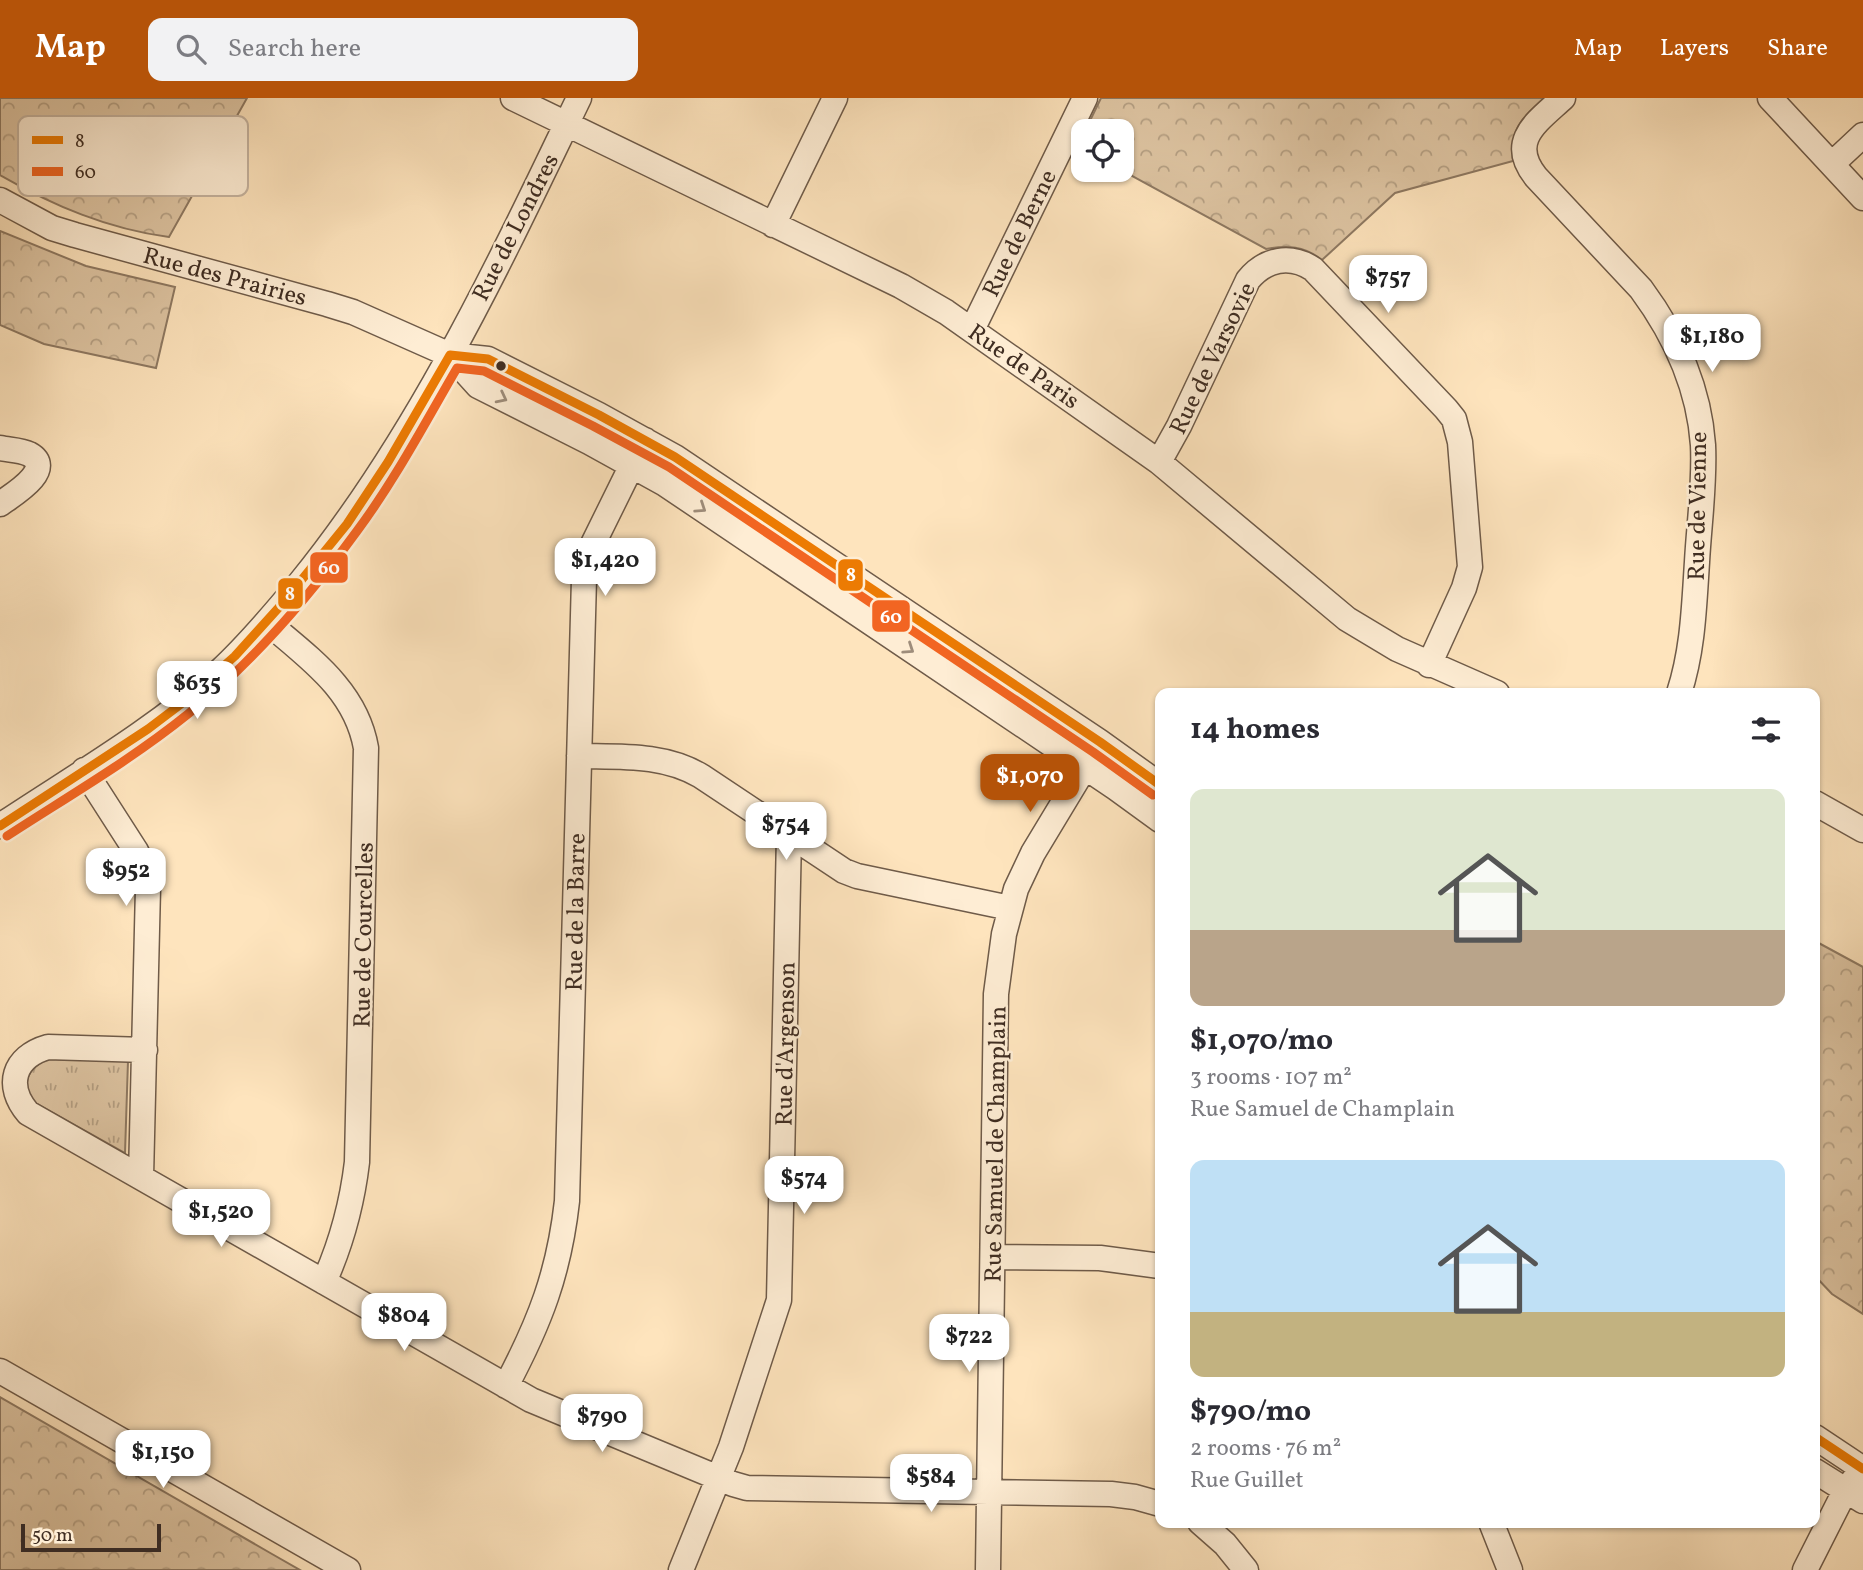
<!DOCTYPE html>
<html lang="en">
<head>
<meta charset="utf-8">
<style>
	body { margin:0; font-family:Vollkorn,serif; background:#f2f2f3; color:#2b2b33; height:100vh; display:flex; flex-direction:column; font-size:26px; white-space:nowrap }
	* { box-sizing:border-box; margin:0 }
	p { font-size:23px; color:#7c7c81 }
	.icon { flex:none; width:38px; height:38px; fill:none; stroke:currentColor; stroke-width:2; stroke-linecap:round; stroke-linejoin:round }
	.map { position:relative; flex:1; overflow:hidden }
	.sheet { position:absolute; left:1155px; top:590px; width:665px; height:840px; display:flex; flex-direction:column; background:#fff; border-radius:14px; box-shadow:0 2px 5px #0004 }
	.sheet>* { flex:none }
	.fabs { position:absolute; left:1071px; top:21px; display:grid; gap:14px }
	.fabs a { display:grid; place-items:center; width:63px; height:63px; border-radius:14px; background:#fff; box-shadow:0 2px 5px #0004; font-size:35px }
	.scale { position:absolute; left:21px; bottom:18px; width:140px; box-sizing:border-box; padding-left:7px; border:4px solid #3f2d22; border-top:0; font-size:19px; line-height:24px; white-space:nowrap; color:#3f2d22; -webkit-text-stroke:5px #feedd4; paint-order:stroke }
	.price { position:absolute; translate:-50% -60px; padding:0 16px; border-radius:14px; background:#fff; color:#222; font-size:23px; line-height:46px; filter:drop-shadow(0 2px 4px #0008) }
	.price::after { content:''; position:absolute; left:50%; top:42px; width:21px; height:16px; margin-left:-10px; background:inherit; clip-path:polygon(0 0,100% 0,50% 100%) }
	.price.active { background:#b45309; color:#fff }
	ul { padding:0; list-style:none }
	li { display:grid; align-content:center; gap:14px; height:371px; padding:0 35px }
	li span { display:grid; place-items:center; height:217px; border-radius:14px; color:#555 }
	li>.icon { margin-inline-start:auto }
	span .icon { width:126px; height:126px; fill:#fffc; stroke-width:1 }
	li b { font-size:30px }
	h2 { display:flex; justify-content:space-between; align-items:center; height:84px; padding:0 35px; font-size:30px }
	header { display:flex; align-items:center; gap:42px; box-sizing:border-box; height:98px; padding:0 35px; background:#b45309; color:#fff }
	header strong { font-size:33px }
	nav { display:flex; gap:38px; margin-inline-start:auto; font-size:24px }
	.search { width:490px; height:63px; background:#f2f2f3; display:flex; align-items:center; gap:18px; box-sizing:border-box; padding:0 24px; border-radius:14px; color:#7c7c81; font-size:26px }
	.map>svg:first-child { display:block }
</style>
</head>
<body>
<header>
<strong>Map</strong>
<div class="search"><svg class="icon" aria-label="search" viewBox="0 0 24 24"><circle cx="10" cy="10" r="6"/><path d="M15 15l6 6"/></svg>Search here</div>
<nav><a>Map</a><a>Layers</a><a>Share</a></nav>
</header>
<div class="map">
<svg width="1863" height="1472" viewBox="0 0 1863 1472">
	<defs>
		<pattern id="grass-tufts" width="24" height="20" patternUnits="userSpaceOnUse" patternTransform="scale(1.75)"><rect width="24" height="20" fill="#dec5a3"/><path d="M3 7l-1-3M5 7V3M7 7l1-3M15 17l-1-3M17 17v-4M19 17l1-3" fill="none" stroke="#b5a084"/></pattern>
		<pattern id="forest-crowns" width="20" height="18" patternUnits="userSpaceOnUse" patternTransform="scale(1.75)"><rect width="20" height="18" fill="#dec5a3"/><path d="M2 6a3 3 0 1 1 6 0M12 15a3 3 0 1 1 6 0" fill="none" stroke="#b5a084"/></pattern>
	</defs>
	<rect width="100%" height="100%" fill="#fee4bd"/>
	<filter id="stains"><feTurbulence type="fractalNoise" baseFrequency=".00286" numOctaves="4"/><feColorMatrix values="0 0 0 0 .2 0 0 0 0 .09 0 0 0 0 .02 0 0 0 .5 -.17"/></filter>
	<radialGradient id="worn" r=".72"><stop offset=".6" stop-color="#630" stop-opacity="0"/><stop offset="1" stop-color="#630" stop-opacity=".3"/></radialGradient>
	<!-- grass -->
	<path fill="url(#grass-tufts)" stroke="#8e7962" stroke-width="2" d="M 47,961 L 128,963 L 125,1055 L 32,1003 C 20,984 29,970 47,961 Z"/>
	<!-- forest -->
	<path fill="url(#forest-crowns)" stroke="#8e7962" stroke-width="2" d="M 0,0 L 247,0 L 169,139 C 108,131 54,108 0,77 Z
		M 1101,0 L 1544,0 C 1521,21 1510,31 1513,63 L 1395,95 L 1322,162 C 1304,148 1288,147 1266,151 L 1121,72 L 1122,33 L 1085,33 Z
		M 0,133 L 86,168 L 175,189 L 156,270 L 44,246 L 0,227 Z
		M 1815,843 L 1863,869 L 1863,1216 L 1832,1196 L 1815,1178 Z
		M 0,1299 L 272,1456 L 300,1472 L 0,1472 Z"/>
	<g fill="none" stroke-linecap="round" stroke-linejoin="round">
		<!-- minor casing -->
		<g stroke="#6f5b49" stroke-width="27">
			<path id="minor" d="M 513,0 L 901,188 L 946,214 L 1159,364 L 1347,521 L 1397,551 L 1497,595
				M 1563,0 C 1537,24 1507,43 1536,79 L 1641,191 C 1675,237 1699,289 1703,347 C 1705,385 1699,426 1697,464 C 1694,509 1693,552 1679,595
				M 1770,0 L 1863,100
				M 1832,66 L 1863,37
				M 0,102 L 52,130 L 75,137 L 327,206 L 353,214 L 450,257 L 488,261 L 599,317 L 675,359 L 1100,644 L 1160,687
				M 773,127 L 835,0
				M 972,232 L 1085,0
				M 450,257 L 478,288 L 589,344 L 665,386 L 1116,690 L 1160,722
				M 0,350 C 9,352 21,352 29,356 C 57,371 11,398 0,406
				M 1159,364 L 1179,328 L 1248,182 C 1265,161 1290,156 1313,171 L 1446,311 L 1454,321 L 1460,344 L 1470,469 L 1464,490 L 1429,567
				M 267,524 C 309,560 356,592 366,650 L 357,1064 C 352,1106 342,1144 324,1184
				M 579,658 C 621,659 664,656 701,678 L 844,773 L 857,778 L 1010,810
				M 84,672 L 136,753 L 142,765 L 148,790 L 141,1079
				M 1815,705 L 1863,732
				M 0,728 C 75,678 154,633 221,572 C 249,546 275,515 299,486 C 418,340 498,168 579,0
				M 145,952 L 48,949 C 13,959 5,988 28,1015 L 531,1302 L 733,1386 L 747,1390 L 1111,1396 L 1135,1399 L 1160,1406
				M 994,1159 L 1100,1160 L 1160,1168
				M 0,1273 L 348,1472
				M 506,1288 C 540,1224 559,1175 567,1103 L 584,481 L 593,446 L 628,375 L 630,366 L 645,342
				M 1815,1339 L 1863,1371
				M 1815,1373 L 1863,1403
				M 1200,1424 L 1225,1446 L 1246,1472
				M 1491,1424 L 1510,1472
				M 681,1472 L 731,1349 L 779,1202 L 789,738
				M 988,1472 L 996,896 L 1004,836 L 1016,791 L 1033,755 L 1100,644
				M 1805,1472 L 1845,1393 L 1862,1371"/>
		</g>
		<!-- minor -->
		<use href="#minor" stroke="#feedd4" stroke-width="24"/>
		<!-- bus-1 casing -->
		<g stroke="#feedd4" stroke-width="14">
			<path id="bus-1" d="M 0,728 L 148,631 L 181,606 L 235,558 L 282,506 L 347,426 L 388,364 L 450,257 L 488,261 L 599,317 L 675,359 L 1100,644 L 1160,687
				M 1815,1339 L 1863,1371"/>
		</g>
		<!-- bus-2 casing -->
		<g stroke="#feedd4" stroke-width="14">
			<path id="bus-2" d="M 7,738 C 67,699 131,662 188,616 C 252,565 308,500 357,433 C 395,382 425,325 457,270 L 484,273 L 593,328 L 669,369 L 1093,654 L 1153,697"/>
		</g>
		<!-- bus-1 -->
		<use href="#bus-1" stroke="#ec7b03" stroke-width="9"/>
		<!-- bus-2 -->
		<use href="#bus-2" stroke="#f26522" stroke-width="9"/>
	</g>
	<!-- one-way arrows -->
	<defs><path id="oneway-chevron" d="M-2-3.5L2.5 0L-2 3.5" fill="none" stroke-width="1.6" stroke-linecap="round" stroke-linejoin="round" transform="scale(1.75)"/></defs>
	<g stroke="#9e8d7b">
		<use href="#oneway-chevron" transform="translate(502 300) rotate(27)"/>
		<use href="#oneway-chevron" transform="translate(701 410) rotate(34)"/>
		<use href="#oneway-chevron" transform="translate(909 551) rotate(34)"/>
	</g>
	<!-- markers -->
	<circle fill="#3f2d22" stroke="#feedd4" stroke-width="2.5" cx="501" cy="268" r="6"/>
	<g text-anchor="middle" stroke-width="5" stroke-linejoin="round" paint-order="stroke">
		<!-- street labels -->
		<g font-size="24" fill="#3f2d22" stroke="#feedd4">
			<text transform="translate(515 129) rotate(-63)" y="8">Rue de Londres</text>
			<text transform="translate(1019 135) rotate(-64)" y="8">Rue de Berne</text>
			<text transform="translate(225 178) rotate(15)" y="8">Rue des Prairies</text>
			<text transform="translate(1212 260) rotate(-64)" y="8">Rue de Varsovie</text>
			<text transform="translate(1024 268) rotate(35)" y="8">Rue de Paris</text>
			<text transform="translate(1697 408) rotate(-89)" y="8">Rue de Vienne</text>
			<text transform="translate(575 814) rotate(-89)" y="8">Rue de la Barre</text>
			<text transform="translate(363 837) rotate(-89)" y="8">Rue de Courcelles</text>
			<text transform="translate(785 946) rotate(-89)" y="8">Rue d'Argenson</text>
			<text transform="translate(995 1046) rotate(-89)" y="8">Rue Samuel de Champlain</text>
		</g>
	</g>
	<!-- legend -->
	<rect x="18" y="18" width="230" height="80" rx="10" fill="#feedd4" stroke="#c5b39f" stroke-width="2"/>
	<rect x="32" y="38" width="31" height="8" fill="#ec7b03"/>
	<rect x="32" y="69" width="31" height="9" fill="#f26522"/>
	<g font-size="19" fill="#3f2d22">
		<text x="75" y="49">8</text>
		<text x="75" y="80">60</text>
	</g>
	<g stroke="#feedd4" stroke-width="2.5">
		<rect x="309" y="453" width="40" height="33" rx="7" fill="#f26522"/>
		<rect x="837" y="460" width="27" height="34" rx="7" fill="#ec7b03"/>
		<rect x="277" y="479" width="27" height="33" rx="7" fill="#ec7b03"/>
		<rect x="871" y="501" width="40" height="34" rx="7" fill="#f26522"/>
	</g>
	<g font-size="19" text-anchor="middle" font-weight="bold" fill="#fff">
		<text x="329" y="476">60</text>
		<text x="851" y="483">8</text>
		<text x="290" y="502">8</text>
		<text x="891" y="525">60</text>
	</g>
	<rect width="100%" height="100%" filter="url(#stains)"/>
	<rect width="100%" height="100%" fill="url(#worn)"/>
</svg>
<div class="fabs">
<a><svg class="icon" aria-label="locate" viewBox="0 0 24 24"><circle cx="12" cy="12" r="6"/><path d="M12 2v4M12 18v4M2 12h4M18 12h4"/></svg></a>
</div>
<div class="scale">50 m</div>
<b class="price" style="left:1388px;top:217px">$757</b>
<b class="price" style="left:1712px;top:276px">$1,180</b>
<b class="price" style="left:605px;top:500px">$1,420</b>
<b class="price" style="left:197px;top:623px">$635</b>
<b class="price active" style="left:1030px;top:716px">$1,070</b>
<b class="price" style="left:786px;top:764px">$754</b>
<b class="price" style="left:126px;top:810px">$952</b>
<b class="price" style="left:804px;top:1118px">$574</b>
<b class="price" style="left:221px;top:1151px">$1,520</b>
<b class="price" style="left:404px;top:1255px">$804</b>
<b class="price" style="left:969px;top:1276px">$722</b>
<b class="price" style="left:602px;top:1356px">$790</b>
<b class="price" style="left:163px;top:1392px">$1,150</b>
<b class="price" style="left:931px;top:1416px">$584</b>
<section class="sheet">
<h2>14 homes<svg class="icon" aria-label="filters" viewBox="0 0 24 24"><path d="M4 7h16M4 17h16"/><circle cx="9" cy="7" r="2"/><circle cx="15" cy="17" r="2"/></svg></h2>
<ul>
<li><span style="background:linear-gradient(#dfe7d0 65%,#b9a48a 0)"><svg class="icon" aria-label="home" viewBox="0 0 24 24"><path d="M3 11l9-7 9 7M6 9v11h12V9"/></svg></span><div><b>$1,070/mo</b><p>3 rooms · 107 m²</p><p>Rue Samuel de Champlain</p></div></li>
<li><span style="background:linear-gradient(#bfe0f5 70%,#c2b280 0)"><svg class="icon" aria-label="home" viewBox="0 0 24 24"><path d="M3 11l9-7 9 7M6 9v11h12V9"/></svg></span><div><b>$790/mo</b><p>2 rooms · 76 m²</p><p>Rue Guillet</p></div></li>
</ul>
</section>
</div>
</body>
</html>
